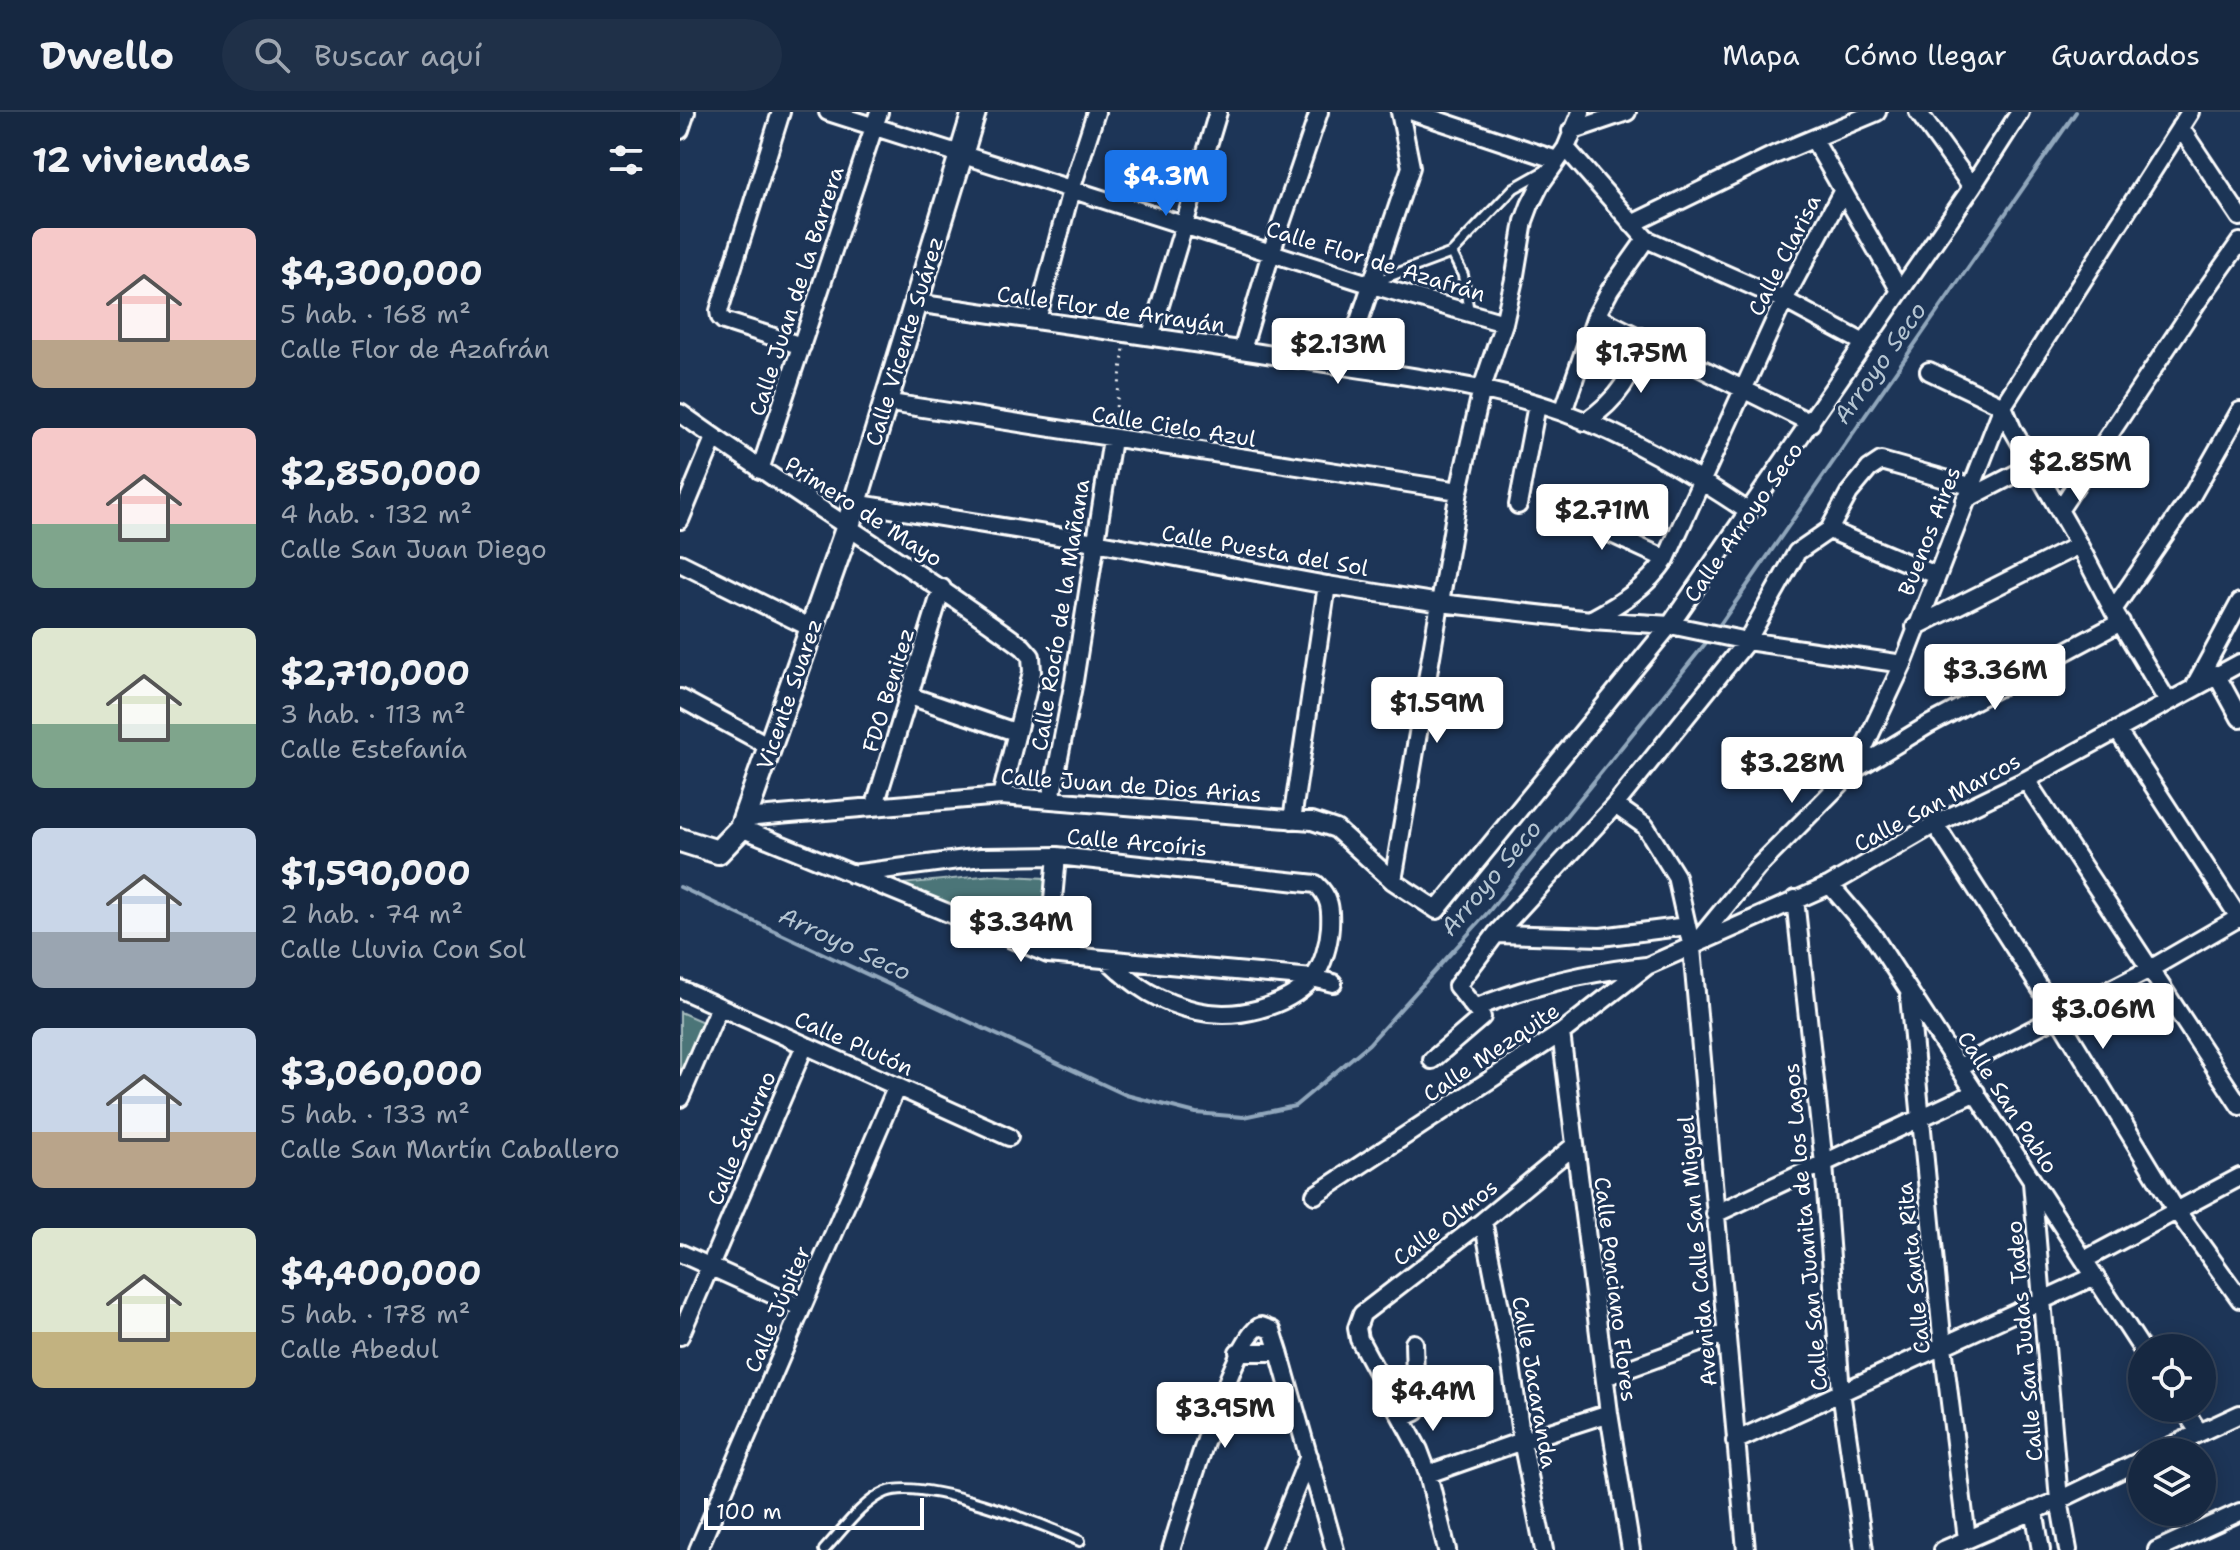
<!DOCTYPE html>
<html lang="es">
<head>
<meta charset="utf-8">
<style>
	body { margin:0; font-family:"Shantell Sans",sans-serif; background:#1f3048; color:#f1f3f6; height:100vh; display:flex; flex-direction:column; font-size:30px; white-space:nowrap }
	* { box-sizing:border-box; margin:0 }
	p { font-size:26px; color:#9ea6b1 }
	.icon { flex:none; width:44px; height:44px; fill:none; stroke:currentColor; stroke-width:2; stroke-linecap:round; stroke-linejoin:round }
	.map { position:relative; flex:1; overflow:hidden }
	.sheet { display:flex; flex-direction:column; background:#162841; width:680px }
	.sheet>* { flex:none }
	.tools { position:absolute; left:1448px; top:1222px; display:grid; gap:16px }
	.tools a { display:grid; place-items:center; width:88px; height:88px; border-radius:50%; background:#162841; box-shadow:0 4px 20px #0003,0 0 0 2px #35445a; font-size:40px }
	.scale { position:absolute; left:24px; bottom:20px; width:220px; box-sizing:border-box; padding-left:8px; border:4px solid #fff; border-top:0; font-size:22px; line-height:28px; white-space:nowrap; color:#fff; -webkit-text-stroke:6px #1d3557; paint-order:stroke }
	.price { position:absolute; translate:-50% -68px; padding:0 18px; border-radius:8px; background:#fff; color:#222; font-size:26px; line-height:52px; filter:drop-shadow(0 2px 4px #0008) }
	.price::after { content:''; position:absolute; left:50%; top:48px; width:24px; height:18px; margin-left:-12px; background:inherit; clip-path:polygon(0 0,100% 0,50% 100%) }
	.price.selected { background:#1a73e8; color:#fff }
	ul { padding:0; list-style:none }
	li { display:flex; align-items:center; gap:24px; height:200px; padding:0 32px }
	li span { display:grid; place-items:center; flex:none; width:224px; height:160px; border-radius:12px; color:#555 }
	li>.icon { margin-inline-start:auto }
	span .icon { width:96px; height:96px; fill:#fffc; stroke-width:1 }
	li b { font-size:34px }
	h2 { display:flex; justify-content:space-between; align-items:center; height:96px; padding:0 32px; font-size:34px }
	header { display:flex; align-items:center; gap:48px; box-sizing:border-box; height:112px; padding:0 40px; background:#162841; border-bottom:2px solid #35445a }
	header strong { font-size:38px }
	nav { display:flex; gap:44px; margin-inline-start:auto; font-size:28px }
	.search { width:560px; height:72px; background:#1f3048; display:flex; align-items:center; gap:20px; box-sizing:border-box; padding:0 28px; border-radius:44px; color:#9ea6b1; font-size:30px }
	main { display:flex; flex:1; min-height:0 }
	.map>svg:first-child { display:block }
</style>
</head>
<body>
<header>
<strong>Dwello</strong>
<div class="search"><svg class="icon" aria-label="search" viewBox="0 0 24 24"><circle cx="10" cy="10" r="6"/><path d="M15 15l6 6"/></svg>Buscar aquí</div>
<nav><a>Mapa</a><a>Cómo llegar</a><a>Guardados</a></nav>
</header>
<main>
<section class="sheet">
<h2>12 viviendas<svg class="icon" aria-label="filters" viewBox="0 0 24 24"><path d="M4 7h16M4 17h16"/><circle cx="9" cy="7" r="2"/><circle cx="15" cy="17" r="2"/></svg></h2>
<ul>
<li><span style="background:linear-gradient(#f6c9c9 70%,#b9a48a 0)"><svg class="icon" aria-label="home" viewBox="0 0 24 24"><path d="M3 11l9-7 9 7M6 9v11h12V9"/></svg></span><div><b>$4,300,000</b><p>5 hab. · 168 m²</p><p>Calle Flor de Azafrán</p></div></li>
<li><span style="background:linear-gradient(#f6c9c9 60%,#7fa58c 0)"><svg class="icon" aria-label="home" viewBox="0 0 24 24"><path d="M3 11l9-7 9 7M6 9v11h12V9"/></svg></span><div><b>$2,850,000</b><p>4 hab. · 132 m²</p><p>Calle San Juan Diego</p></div></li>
<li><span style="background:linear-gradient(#dfe7d0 60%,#7fa58c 0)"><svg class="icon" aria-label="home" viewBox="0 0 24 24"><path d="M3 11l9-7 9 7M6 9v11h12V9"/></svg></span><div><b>$2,710,000</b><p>3 hab. · 113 m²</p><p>Calle Estefanía</p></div></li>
<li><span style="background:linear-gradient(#c9d6e8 65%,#9aa5b1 0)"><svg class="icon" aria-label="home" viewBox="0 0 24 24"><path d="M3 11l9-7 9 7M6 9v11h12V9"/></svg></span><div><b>$1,590,000</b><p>2 hab. · 74 m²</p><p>Calle Lluvia Con Sol</p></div></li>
<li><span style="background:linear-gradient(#c9d6e8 65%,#b9a48a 0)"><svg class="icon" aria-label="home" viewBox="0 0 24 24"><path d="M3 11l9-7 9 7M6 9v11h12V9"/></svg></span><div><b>$3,060,000</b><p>5 hab. · 133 m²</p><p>Calle San Martín Caballero</p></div></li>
<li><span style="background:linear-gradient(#dfe7d0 65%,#c2b280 0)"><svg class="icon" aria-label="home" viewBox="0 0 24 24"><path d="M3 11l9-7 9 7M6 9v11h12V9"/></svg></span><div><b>$4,400,000</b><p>5 hab. · 178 m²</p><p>Calle Abedul</p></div></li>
</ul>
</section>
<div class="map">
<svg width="1560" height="1438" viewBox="0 0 1560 1438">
	<rect width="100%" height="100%" fill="#1d3557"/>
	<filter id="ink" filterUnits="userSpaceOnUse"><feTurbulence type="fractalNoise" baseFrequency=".0125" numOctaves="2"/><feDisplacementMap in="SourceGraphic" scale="16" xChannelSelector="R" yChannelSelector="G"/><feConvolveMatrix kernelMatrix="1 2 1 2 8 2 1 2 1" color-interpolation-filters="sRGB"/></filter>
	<g filter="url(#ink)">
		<!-- green -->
		<path fill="#4b7478" stroke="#a5babc" stroke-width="2" d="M 313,763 L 365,766 L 359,832 L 221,772 Z
			M 0,900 L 23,910 L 0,964 Z"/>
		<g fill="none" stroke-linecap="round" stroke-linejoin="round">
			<!-- stream -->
			<path stroke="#91a7bc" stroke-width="4" d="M 1037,517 L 1396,0
				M 0,775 L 446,983 L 516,1001 L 563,1005 L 615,994 L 689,932 L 810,798 L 1029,527"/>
			<!-- lane casing -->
			<g stroke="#fff" stroke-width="14">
				<path id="lane" d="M 772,141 L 783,163 L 789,200
					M 694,170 L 772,141 L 834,76 L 866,58
					M 144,1438 C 162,1419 182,1390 206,1380 C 244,1365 362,1412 400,1429"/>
			</g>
			<!-- street casing -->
			<g stroke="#fff" stroke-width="22">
				<path id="street" d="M 101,0 L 39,199 L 40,205 L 44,209 L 122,234
					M 148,0 L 689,172 L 824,211
					M 733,0 L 877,48
					M 1238,0 L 1292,75
					M 1500,15 L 1560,105
					M 0,18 L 6,0
					M 891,19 L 947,0
					M 1134,28 L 1220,179
					M 886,36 L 966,127 L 1104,188 L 1184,231
					M 952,112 L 1094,43 L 1197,0
					M 236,191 C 374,211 513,230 651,252 C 729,265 807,273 882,300 C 949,324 1011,361 1069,400
					M 916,204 L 1131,311
					M 357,208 L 391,78 L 416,0
					M 471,223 L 538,0
					M 562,238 L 591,141 L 639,0
					M 664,254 L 731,55 L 720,0
					M 1249,259 L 1323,294
					M 204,290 L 779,379
					M 1323,294 L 1332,316 L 1399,433 L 1433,498 L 1488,590
					M 883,300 L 916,204 L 930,178 L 966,127
					M 0,301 C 113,382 231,453 343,535 L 351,544 L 352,560 L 321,684
					M 905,310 C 936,289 957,263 958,224
					M 80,358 L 199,0
					M 1285,388 L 1353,353
					M 174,391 L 415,430 L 647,473 L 760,491 L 911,508 L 990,513 L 1067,529 L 1223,552
					M 838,393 L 857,293
					M 875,396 L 986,447
					M 1380,397 L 1518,189 L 1560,130
					M 0,408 L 34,326
					M 1149,418 L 1256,463
					M 0,451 L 131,516
					M 1433,498 L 1512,383 L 1560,299
					M 912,507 C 941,491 967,475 986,447 L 1104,188 L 1163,78
					M 1235,515 L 1399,433
					M 1536,562 L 1560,606
					M 1514,575 L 1560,490
					M 230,584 L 335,620
					M 0,586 L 91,635
					M 1437,618 L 1560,807
					M 1174,658 L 1248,613 L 1441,510
					M 1346,668 L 1560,994
					M 371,687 L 394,569 L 432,327
					M 195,693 L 262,476
					M 935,693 L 965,714 L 996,764 L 1012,836 L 1066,1438
					M 65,706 L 321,684 L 632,709 L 656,717 L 713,769 L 757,798 L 990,513 L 1292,75 L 1340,0
					M 612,708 L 647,473
					M 1255,712 L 1378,904 L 1496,1098 L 1560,1187
					M 61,716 L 368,842 L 633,866 L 653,871
					M 172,762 L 301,745 L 377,744 L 636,772 C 650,785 651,796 650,815 C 649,831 643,855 632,867 C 605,896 555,908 517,899 C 478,890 456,875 428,848
					M 713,769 L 779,379 L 802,276 L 824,211 L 835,163 L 844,109 L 850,93 L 860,73 L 886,36 L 901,0
					M 1150,773 L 1192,822 L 1462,1237
					M 1115,787 L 1144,1052 L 1161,1280 L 1184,1438
					M 816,822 L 921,825 L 1007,814
					M 1015,832 L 1078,755 L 1173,659 L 1223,552 L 1323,294 L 1510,0
					M 368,842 L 377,744
					M 0,877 L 329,1025
					M 1229,884 L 1263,1234 L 1287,1427
					M 795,896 C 849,874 908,860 966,854
					M 881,921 L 929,1301 L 951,1438
					M 752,948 L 802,905 L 777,874 L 816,822 L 935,693 L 1067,529 L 1117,440 L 1149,418 L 1169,381 L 1189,357 L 1201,349 L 1290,374
					M 1279,955 L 1470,857 L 1560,805
					M 0,986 L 39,895
					M 1352,1070 L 1379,1388 L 1388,1438
					M 635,1083 L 881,921 L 967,854 L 1150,773 L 1255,712 L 1346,668 L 1560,551
					M 1035,1102 L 1296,980
					M 803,1109 L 830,1246 L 842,1329 L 864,1438
					M 0,1141 L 122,1196
					M 1404,1148 L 1560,1065
					M 0,1224 L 125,933
					M 558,1240 L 599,1240
					M 925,1265 L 1047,1221
					M 1503,1296 L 1519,1320
					M 723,1306 L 736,1300 L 734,1231
					M 1055,1329 L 1413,1165
					M 1478,1340 L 1560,1302
					M 748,1362 L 842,1329 L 929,1301
					M 1354,1398 L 1361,1438
					M 18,1438 L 217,974
					M 491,1438 C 502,1403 554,1222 581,1214 L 592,1218 L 599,1240 L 655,1438
					M 591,1438 L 629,1344
					M 767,1438 L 748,1362 L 739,1338 L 679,1227 L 677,1216 L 682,1202 L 803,1109 L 895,1033
					M 1263,1438 L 1379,1388 L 1462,1348
					M 1477,1438 L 1560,1400"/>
			</g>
			<!-- secondary casing -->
			<g stroke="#fff" stroke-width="28">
				<path id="secondary" d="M 0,728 L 38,740 L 61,716 L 167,417 L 294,0"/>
			</g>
			<!-- path -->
			<path stroke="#fff" stroke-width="3" stroke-dasharray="2 6" stroke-linecap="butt" d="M 434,311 L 444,236"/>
			<!-- lane -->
			<use href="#lane" stroke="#1d3557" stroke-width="8"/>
			<!-- street -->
			<use href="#street" stroke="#1d3557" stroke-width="16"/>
			<!-- secondary -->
			<use href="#secondary" stroke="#1d3557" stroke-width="22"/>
		</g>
	</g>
	<g text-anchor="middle" stroke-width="6" stroke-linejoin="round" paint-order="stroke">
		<!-- street labels -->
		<g font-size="22" fill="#fff" stroke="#1d3557">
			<text transform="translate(1104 143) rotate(-63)" y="8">Calle Clarisa</text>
			<text transform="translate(696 149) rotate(17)" y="8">Calle Flor de Azafrán</text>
			<text transform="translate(116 179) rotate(-72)" y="8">Calle Juan de la Barrera</text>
			<text transform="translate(431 197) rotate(8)" y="8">Calle Flor de Arrayán</text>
			<text transform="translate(224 229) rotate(-73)" y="8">Calle Vicente Suárez</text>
			<text transform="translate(494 314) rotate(9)" y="8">Calle Cielo Azul</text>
			<text transform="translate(184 399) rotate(33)" y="8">Primero de Mayo</text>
			<text transform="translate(1063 410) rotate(-55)" y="8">Calle Arroyo Seco</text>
			<text transform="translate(1249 419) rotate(-69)" y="8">Buenos Aires</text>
			<text transform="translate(585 438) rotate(10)" y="8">Calle Puesta del Sol</text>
			<text transform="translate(380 503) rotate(-81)" y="8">Calle Rocío de la Mañana</text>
			<text transform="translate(208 578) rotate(-73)" y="8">FDO Benitez</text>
			<text transform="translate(109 582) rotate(-71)" y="8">Vicente Suarez</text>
			<text transform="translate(451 673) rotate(4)" y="8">Calle Juan de Dios Arias</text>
			<text transform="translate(1257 690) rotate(-28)" y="8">Calle San Marcos</text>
			<text transform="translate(457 730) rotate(5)" y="8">Calle Arcoíris</text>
			<text transform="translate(174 931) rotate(24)" y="8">Calle Plutón</text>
			<text transform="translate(811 940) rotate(-34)" y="8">Calle Mezquite</text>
			<text transform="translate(1328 990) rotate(57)" y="8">Calle San Pablo</text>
			<text transform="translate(61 1026) rotate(-67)" y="8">Calle Saturno</text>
			<text transform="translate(765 1110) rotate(-38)" y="8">Calle Olmos</text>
			<text transform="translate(1125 1115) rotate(-95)" y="8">Calle San Juanita de los Lagos</text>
			<text transform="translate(1017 1139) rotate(-95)" y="8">Avenida Calle San Miguel</text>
			<text transform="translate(1233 1156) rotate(-96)" y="8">Calle Santa Rita</text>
			<text transform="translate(936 1177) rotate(83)" y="8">Calle Ponciano Flores</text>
			<text transform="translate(97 1197) rotate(-67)" y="8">Calle Júpiter</text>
			<text transform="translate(1344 1229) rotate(-95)" y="8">Calle San Judas Tadeo</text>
			<text transform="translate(855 1270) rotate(80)" y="8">Calle Jacaranda</text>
		</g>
		<!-- water labels -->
		<g font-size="24" font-style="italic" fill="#b5c5d2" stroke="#1d3557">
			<text transform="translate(1200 251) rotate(-55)" y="8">Arroyo Seco</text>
			<text transform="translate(811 766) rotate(-50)" y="8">Arroyo Seco</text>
			<text transform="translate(165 832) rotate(25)" y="8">Arroyo Seco</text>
		</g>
	</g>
</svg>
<div class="tools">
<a><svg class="icon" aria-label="locate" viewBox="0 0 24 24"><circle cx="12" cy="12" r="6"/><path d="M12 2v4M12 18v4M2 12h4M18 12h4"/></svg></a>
<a><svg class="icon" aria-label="layers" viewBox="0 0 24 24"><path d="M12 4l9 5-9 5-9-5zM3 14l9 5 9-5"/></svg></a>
</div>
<div class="scale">100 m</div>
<b class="price selected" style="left:486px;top:106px">$4.3M</b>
<b class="price" style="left:658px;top:274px">$2.13M</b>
<b class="price" style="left:961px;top:283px">$1.75M</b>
<b class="price" style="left:1400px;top:392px">$2.85M</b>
<b class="price" style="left:922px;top:440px">$2.71M</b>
<b class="price" style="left:1315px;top:600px">$3.36M</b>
<b class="price" style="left:757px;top:633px">$1.59M</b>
<b class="price" style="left:1112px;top:693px">$3.28M</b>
<b class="price" style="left:341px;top:852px">$3.34M</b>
<b class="price" style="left:1423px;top:939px">$3.06M</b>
<b class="price" style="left:753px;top:1321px">$4.4M</b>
<b class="price" style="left:545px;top:1338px">$3.95M</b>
</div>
</main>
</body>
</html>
